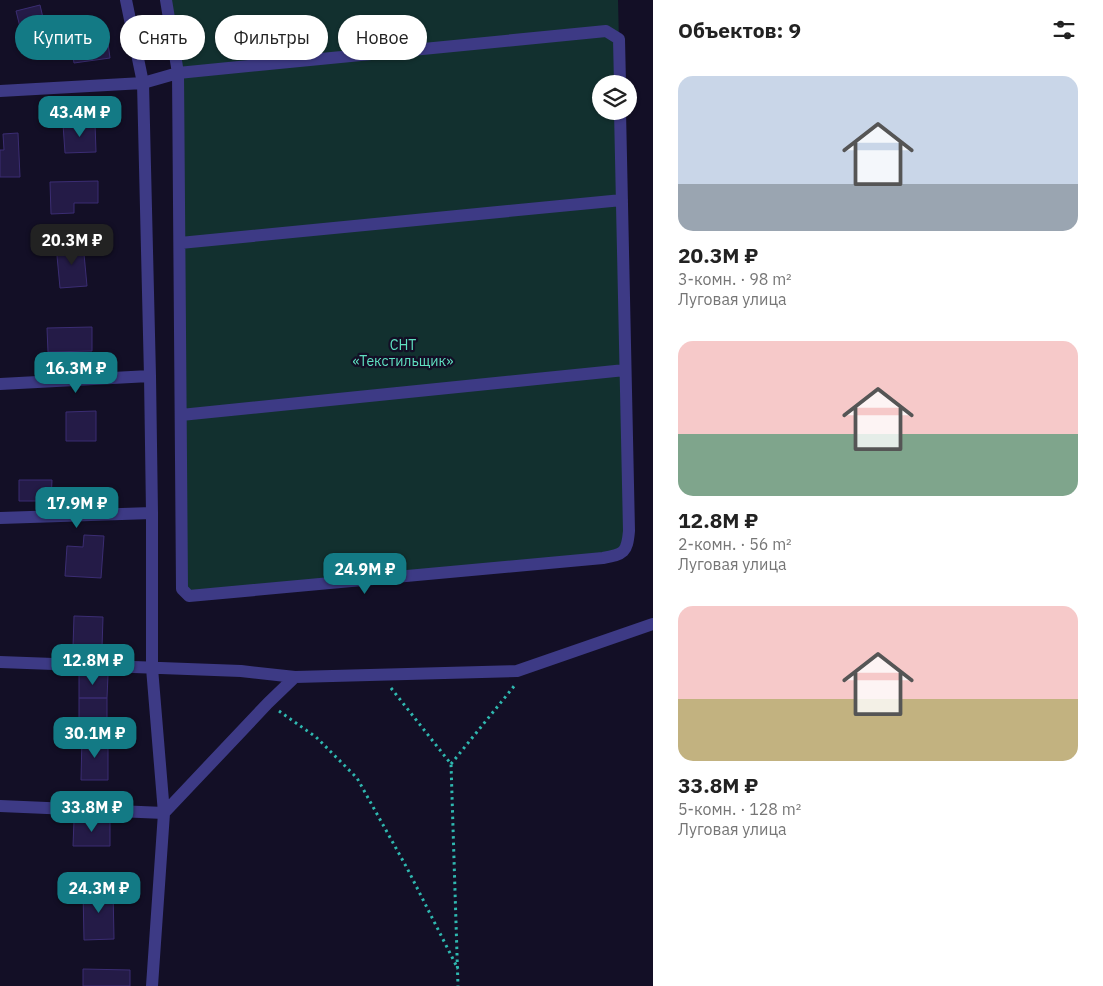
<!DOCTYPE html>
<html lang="ru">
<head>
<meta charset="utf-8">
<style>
	body { margin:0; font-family:"IBM Plex Sans",sans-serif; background:#f2f2f2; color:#222; height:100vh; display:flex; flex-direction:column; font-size:19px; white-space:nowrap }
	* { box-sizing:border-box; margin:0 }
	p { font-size:16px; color:#767676 }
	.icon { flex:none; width:28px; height:28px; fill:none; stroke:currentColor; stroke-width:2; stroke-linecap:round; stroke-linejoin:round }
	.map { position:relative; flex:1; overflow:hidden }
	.panel { display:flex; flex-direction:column; background:#fff; width:450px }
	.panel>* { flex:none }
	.banner { position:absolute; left:15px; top:15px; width:475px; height:45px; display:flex; gap:10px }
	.buttons { position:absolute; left:592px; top:75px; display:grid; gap:10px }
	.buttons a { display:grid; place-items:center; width:45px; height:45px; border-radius:50%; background:#fff; box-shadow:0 1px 4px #0004; font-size:25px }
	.price { position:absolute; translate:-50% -42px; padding:0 11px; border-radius:10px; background:#137a85; color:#fff; font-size:16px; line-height:32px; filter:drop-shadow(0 1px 2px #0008) }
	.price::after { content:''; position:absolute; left:50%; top:30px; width:15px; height:11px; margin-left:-8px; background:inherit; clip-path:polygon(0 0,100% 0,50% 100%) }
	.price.active { background:#222; color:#fff }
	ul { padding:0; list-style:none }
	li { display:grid; align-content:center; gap:10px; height:265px; padding:0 25px }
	li span { display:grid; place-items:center; height:155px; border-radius:15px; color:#555 }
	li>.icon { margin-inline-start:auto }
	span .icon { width:90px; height:90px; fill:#fffc; stroke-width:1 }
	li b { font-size:21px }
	h2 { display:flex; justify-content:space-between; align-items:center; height:60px; padding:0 25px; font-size:21px }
	.tag { padding:0 18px; border-radius:22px; background:#fff; box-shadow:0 1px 4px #0004; font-size:18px; line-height:45px }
	.tag.active { background:#137a85; color:#fff }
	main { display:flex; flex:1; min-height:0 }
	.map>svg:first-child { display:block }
</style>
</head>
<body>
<main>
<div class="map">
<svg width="653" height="986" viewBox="0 0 653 986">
	<rect width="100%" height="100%" fill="#130f26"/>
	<!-- green -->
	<path fill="#12302f" d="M 166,0 L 618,0 L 620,84 L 601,84 L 601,111 L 620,111 L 629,531 L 620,554 L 189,596 L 182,589 L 178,73 Z"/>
	<!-- building -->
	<path fill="#241b47" stroke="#3b2d73" d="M 40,5 L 44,22 L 20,27 L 16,11 Z
		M 82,26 L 84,39 L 107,36 L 110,58 L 74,63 L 72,49 L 53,51 L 51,30 Z
		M 95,123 L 96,152 L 65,153 L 63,124 Z
		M 18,133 L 20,177 L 0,177 L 0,150 L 4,150 L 3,134 Z
		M 98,181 L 98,203 L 74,203 L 74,213 L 51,214 L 50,182 Z
		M 83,243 L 87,286 L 60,288 L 56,245 Z
		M 92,327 L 92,351 L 48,352 L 47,328 Z
		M 96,411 L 96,441 L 66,441 L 66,412 Z
		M 19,480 L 52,480 L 51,501 L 19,501 Z
		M 84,535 L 104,536 L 101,578 L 65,576 L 67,546 L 83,547 Z
		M 74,616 L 103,617 L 102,648 L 73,647 Z
		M 79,675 L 108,675 L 107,698 L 79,698 Z
		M 79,698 L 107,698 L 107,720 L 79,720 Z
		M 82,738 L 108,738 L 108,780 L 81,780 Z
		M 74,820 L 110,821 L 110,846 L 73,846 Z
		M 113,889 L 114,939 L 84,940 L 83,890 Z
		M 83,969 L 130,970 L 130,986 L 83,986 Z"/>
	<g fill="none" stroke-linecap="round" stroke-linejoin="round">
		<!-- path -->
		<path stroke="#2fb8b0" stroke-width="3" stroke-dasharray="2.5 4" stroke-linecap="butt" d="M 391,688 L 451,764 L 458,986
			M 279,711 L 316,737 L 357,778 L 407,868 L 458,969
			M 451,764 L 515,685"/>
		<!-- minor -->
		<path stroke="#3d3a85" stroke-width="12" d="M 126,0 L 143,83 L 150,376 L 152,513 L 152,668 L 164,813 L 152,986
			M 166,0 L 178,73 L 182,589 L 189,596 L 603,558 C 624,554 627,553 629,531 L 620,111
			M 0,91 L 143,83 L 178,73 L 606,31 L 619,39 L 620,84
			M 180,243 L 622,200
			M 0,384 L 150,376
			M 181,415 L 625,370
			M 0,518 L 152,513
			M 0,662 L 241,671 L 295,677 L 517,671 L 653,624
			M 0,806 L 164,813 L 268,703 L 295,677"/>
	</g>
	<g text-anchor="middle" stroke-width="4.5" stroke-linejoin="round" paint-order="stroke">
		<!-- park labels -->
		<g font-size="14" fill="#5fe0c0" stroke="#130f26">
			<text x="403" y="350">СНТ<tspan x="403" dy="16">«Текстильщик»</tspan></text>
		</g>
	</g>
</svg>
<div class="buttons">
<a><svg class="icon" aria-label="layers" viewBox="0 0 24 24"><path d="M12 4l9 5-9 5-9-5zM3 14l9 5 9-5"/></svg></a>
</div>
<b class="price" style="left:80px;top:138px">43.4M ₽</b>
<b class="price active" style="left:72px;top:266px">20.3M ₽</b>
<b class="price" style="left:76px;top:394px">16.3M ₽</b>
<b class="price" style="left:77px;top:529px">17.9M ₽</b>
<b class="price" style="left:365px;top:595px">24.9M ₽</b>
<b class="price" style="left:93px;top:686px">12.8M ₽</b>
<b class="price" style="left:95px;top:759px">30.1M ₽</b>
<b class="price" style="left:92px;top:833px">33.8M ₽</b>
<b class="price" style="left:99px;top:914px">24.3M ₽</b>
<div class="banner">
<a class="tag active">Купить</a>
<a class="tag">Снять</a>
<a class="tag">Фильтры</a>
<a class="tag">Новое</a>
</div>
</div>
<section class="panel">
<h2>Объектов: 9<svg class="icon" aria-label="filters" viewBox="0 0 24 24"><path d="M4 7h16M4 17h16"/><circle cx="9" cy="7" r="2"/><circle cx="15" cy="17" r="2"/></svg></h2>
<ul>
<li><span style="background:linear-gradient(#c9d6e8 70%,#9aa5b1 0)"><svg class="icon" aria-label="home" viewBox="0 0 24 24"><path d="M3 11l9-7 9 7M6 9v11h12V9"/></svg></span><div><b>20.3M ₽</b><p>3-комн. · 98 m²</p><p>Луговая улица</p></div></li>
<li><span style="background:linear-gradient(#f6c9c9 60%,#7fa58c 0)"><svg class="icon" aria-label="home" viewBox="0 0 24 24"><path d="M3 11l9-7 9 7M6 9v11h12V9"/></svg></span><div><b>12.8M ₽</b><p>2-комн. · 56 m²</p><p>Луговая улица</p></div></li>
<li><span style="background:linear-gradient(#f6c9c9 60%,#c2b280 0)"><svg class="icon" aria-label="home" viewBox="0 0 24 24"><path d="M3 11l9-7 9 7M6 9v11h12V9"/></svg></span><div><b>33.8M ₽</b><p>5-комн. · 128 m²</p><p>Луговая улица</p></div></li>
</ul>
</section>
</main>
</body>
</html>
